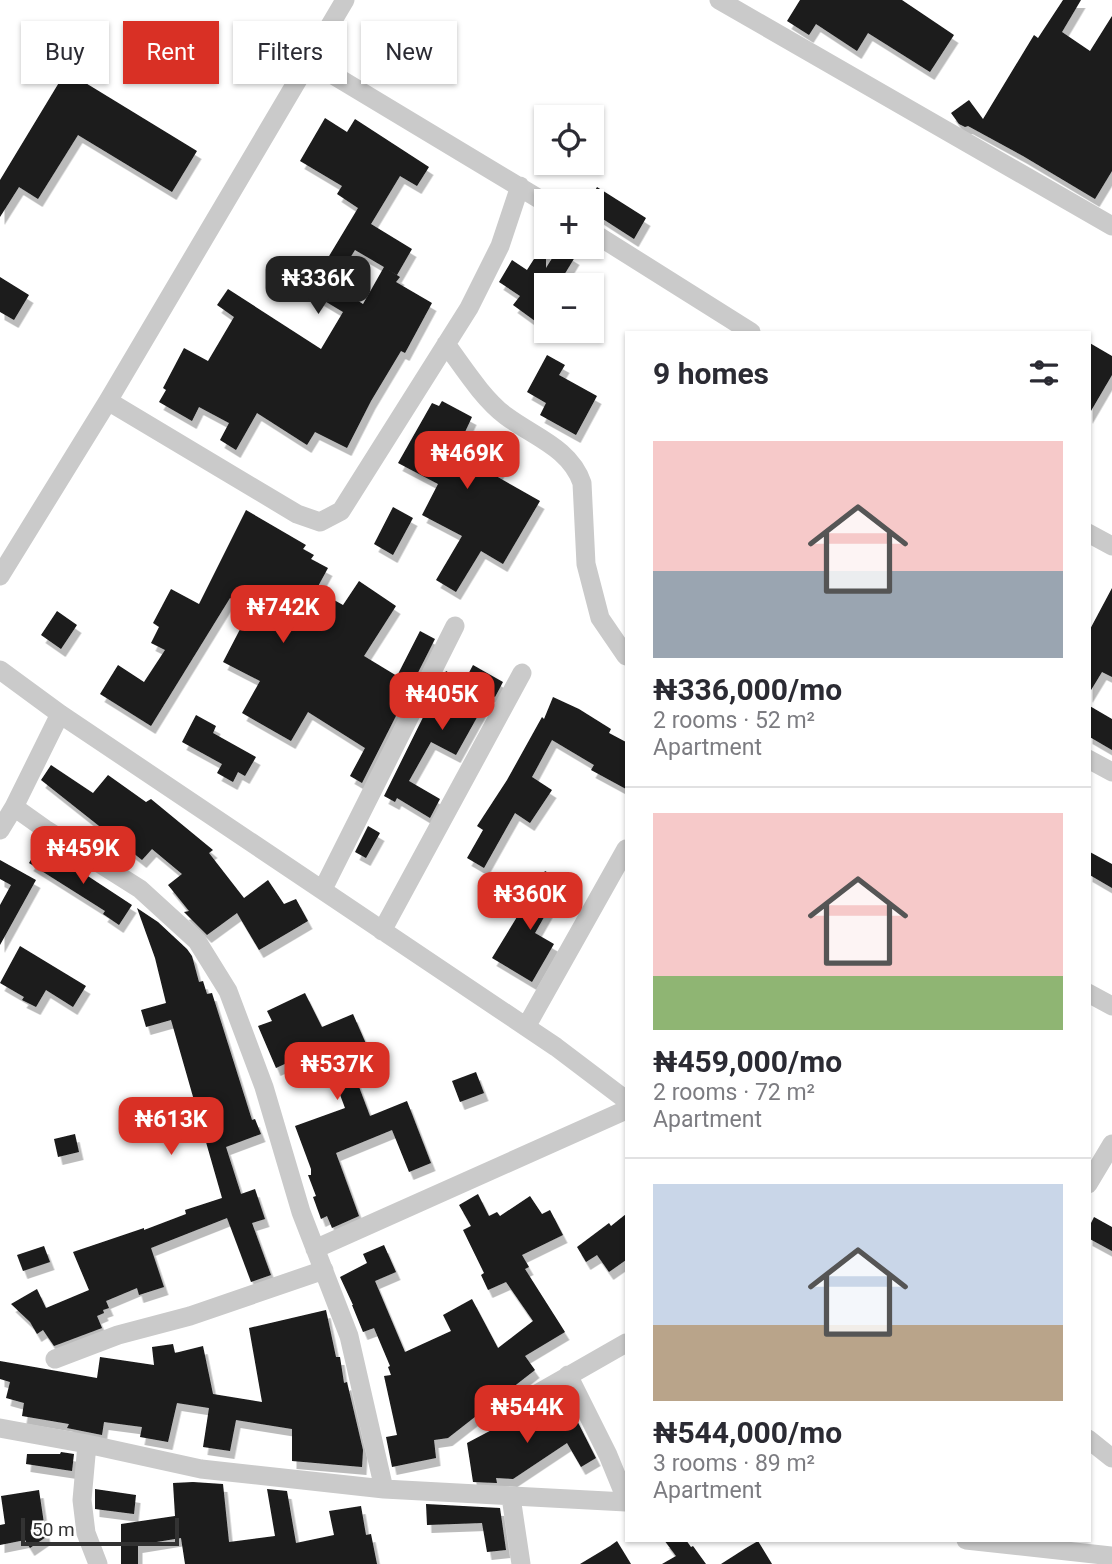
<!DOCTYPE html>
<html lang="en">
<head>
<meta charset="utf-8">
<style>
	body { margin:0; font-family:Roboto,sans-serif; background:#f7f7f7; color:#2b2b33; height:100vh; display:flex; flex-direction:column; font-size:26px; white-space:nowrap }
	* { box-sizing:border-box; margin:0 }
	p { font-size:23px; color:#7c7c81 }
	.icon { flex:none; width:38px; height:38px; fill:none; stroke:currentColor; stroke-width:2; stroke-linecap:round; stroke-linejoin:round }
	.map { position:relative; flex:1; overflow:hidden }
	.drawer { position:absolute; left:625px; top:331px; width:466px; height:1211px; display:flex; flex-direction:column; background:#fff; border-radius:0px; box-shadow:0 2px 5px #0004 }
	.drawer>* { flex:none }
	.top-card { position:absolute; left:21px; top:21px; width:499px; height:63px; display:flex; gap:14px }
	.fabs { position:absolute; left:534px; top:105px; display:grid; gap:14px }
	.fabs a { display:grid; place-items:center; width:70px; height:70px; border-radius:0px; background:#fff; box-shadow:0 2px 5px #0004; font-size:35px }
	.scale { position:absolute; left:21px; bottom:18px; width:158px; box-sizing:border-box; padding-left:7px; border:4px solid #333; border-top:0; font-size:19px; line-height:24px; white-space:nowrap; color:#333; -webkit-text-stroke:5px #fff; paint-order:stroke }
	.price { position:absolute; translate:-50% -60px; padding:0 16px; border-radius:14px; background:#d93025; color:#fff; font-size:23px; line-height:46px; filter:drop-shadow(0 2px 4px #0008) }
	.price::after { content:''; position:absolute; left:50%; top:42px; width:21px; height:16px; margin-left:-10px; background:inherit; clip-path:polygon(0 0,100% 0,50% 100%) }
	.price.on { background:#222; color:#fff }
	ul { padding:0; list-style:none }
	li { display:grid; align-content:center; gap:14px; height:371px; padding:0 28px }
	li+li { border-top:2px solid #e1e1e2 }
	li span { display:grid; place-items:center; height:217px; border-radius:0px; color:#555 }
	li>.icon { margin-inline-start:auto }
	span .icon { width:126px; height:126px; fill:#fffc; stroke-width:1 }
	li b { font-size:30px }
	h2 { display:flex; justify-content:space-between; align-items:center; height:84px; padding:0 28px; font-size:30px }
	.chip { padding:0 24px; border-radius:0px; background:#fff; box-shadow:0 2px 5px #0004; font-size:24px; line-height:63px }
	.chip.on { background:#d93025; color:#fff }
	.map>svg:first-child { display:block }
</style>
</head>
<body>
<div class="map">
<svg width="1112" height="1564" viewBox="0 0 1112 1564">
	<defs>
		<filter id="shadow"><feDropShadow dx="4.5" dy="8" stdDeviation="0" flood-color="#0004"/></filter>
	</defs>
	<rect width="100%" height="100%" fill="#fff"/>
	<!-- building -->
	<path fill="#1a1a1a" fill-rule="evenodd" filter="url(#shadow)" d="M 800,0 L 902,0 L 954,35 L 930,72 L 868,33 L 857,51 L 816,24 L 809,35 L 787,21 Z
		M 1063,0 L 1081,0 L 1062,32 L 1090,51 L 1112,16 L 1112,171 L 1095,199 L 1023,156 L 968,126 L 965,127 L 959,124 L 951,113 L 969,100 L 983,119 L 1034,35 L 1038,38 Z
		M 66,71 L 197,151 L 172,192 L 78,135 L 38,199 L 19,187 L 0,217 L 0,180 Z
		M 325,118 L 347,132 L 355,119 L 429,167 L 417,186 L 400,176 L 371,224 L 412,249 L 397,275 L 387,269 L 400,277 L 396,282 L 432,303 L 405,353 L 401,351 L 371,401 L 347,448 L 315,432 L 307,445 L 257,413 L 236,450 L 220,440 L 229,423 L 199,407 L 192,421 L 159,402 L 166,390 L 163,388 L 184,348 L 208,361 L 234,317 L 217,305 L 228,289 L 321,349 L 343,312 L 308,291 L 358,208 L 337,194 L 342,186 L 300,161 ZM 355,250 L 384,267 L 363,304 L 333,285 Z
		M 597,187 L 646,218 L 634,239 L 592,212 L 592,196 Z
		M 546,240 L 546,268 L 559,247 L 575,257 L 558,285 L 546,285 L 546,329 L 513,305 L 520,296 L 499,282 L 512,260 L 527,270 Z
		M 0,277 L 29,295 L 14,320 L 0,312 Z
		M 1088,342 L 1112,356 L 1112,375 L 1088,416 Z
		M 547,355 L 565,365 L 559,375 L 597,396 L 576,435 L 540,415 L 546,403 L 527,392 Z
		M 442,401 L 472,417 L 465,432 L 507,456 L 496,476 L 540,501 L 503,564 L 481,551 L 456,592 L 436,580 L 462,536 L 422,515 L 438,484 L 398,463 L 432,403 L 439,406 Z
		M 393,507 L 413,518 L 393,555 L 374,544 Z
		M 246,510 L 306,545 L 303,549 L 314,555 L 311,559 L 328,568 L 316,590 L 343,605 L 359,581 L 396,606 L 364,656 L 397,676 L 420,631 L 435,639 L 362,783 L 350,776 L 365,748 L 308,712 L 291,741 L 242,713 L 260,681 L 223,662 L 250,610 L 230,598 L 151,726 L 100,694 L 118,665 L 144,682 L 165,650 L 151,643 L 159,627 L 153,623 L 171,589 L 199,604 Z
		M 1112,588 L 1112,677 L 1102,672 L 1088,695 L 1088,633 Z
		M 57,611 L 77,625 L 61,649 L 41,635 Z
		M 473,665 L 503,682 L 495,697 L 490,694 L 456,755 L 431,742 L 409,781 L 440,799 L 430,818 L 397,798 L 395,802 L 384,796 L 446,671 L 464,682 Z
		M 553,697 L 579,709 L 611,729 L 609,733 L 626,742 L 626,789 L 591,770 L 594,765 L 552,740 L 532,777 L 552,790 L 530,823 L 515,813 L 484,868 L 467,858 L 483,830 L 477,826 L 507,780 L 542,717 L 544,719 Z
		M 1088,705 L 1112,719 L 1112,750 L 1088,736 Z
		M 196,715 L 216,726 L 213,733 L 256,757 L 245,776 L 238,772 L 233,782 L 217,773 L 222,764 L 182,742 Z
		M 51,765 L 93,793 L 108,775 L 146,802 L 151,799 L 213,850 L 209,853 L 244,898 L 268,880 L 284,904 L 296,899 L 308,921 L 259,950 L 237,913 L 207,935 L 184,912 L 189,911 L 168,885 L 182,874 L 152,849 L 142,860 L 41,780 Z
		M 368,826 L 380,833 L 366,858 L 355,852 Z
		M 38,848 L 69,868 L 71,865 L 132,905 L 119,925 L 103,914 L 105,911 L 29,863 Z
		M 1088,851 L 1112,864 L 1112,888 L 1088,874 Z
		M 0,860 L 36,880 L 0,945 L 0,905 L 11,885 L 0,879 Z
		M 545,871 L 564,882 L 535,933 L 554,944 L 532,982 L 492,958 Z
		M 137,908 L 158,922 L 187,949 L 192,956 L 199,982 L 203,981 L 207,994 L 212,993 L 252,1120 L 255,1119 L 261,1134 L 226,1147 L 241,1194 L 255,1189 L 265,1219 L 252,1223 L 271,1275 L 251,1282 L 227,1218 L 151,1248 L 164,1287 L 139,1295 L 137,1288 L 106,1301 L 109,1308 L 103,1310 L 104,1313 L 97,1316 L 102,1328 L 54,1346 L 43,1330 L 37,1334 L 30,1322 L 11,1304 L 37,1289 L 46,1308 L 89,1290 L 73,1252 L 144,1228 L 144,1230 L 186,1214 L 185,1210 L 222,1198 L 171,1020 L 146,1027 L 141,1010 L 166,1003 L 155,958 Z
		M 20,946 L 86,986 L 73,1007 L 46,990 L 36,1007 L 22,1000 L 24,997 L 0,983 Z
		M 305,993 L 322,1027 L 353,1014 L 374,1062 L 353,1071 L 370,1116 L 407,1101 L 431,1163 L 409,1172 L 392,1130 L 336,1153 L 359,1216 L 332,1228 L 327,1216 L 321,1219 L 313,1197 L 316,1196 L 308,1175 L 311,1175 L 311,1169 L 295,1126 L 345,1108 L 330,1068 L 322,1071 L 313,1051 L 276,1068 L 258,1026 L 272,1021 L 267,1011 Z
		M 476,1072 L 484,1093 L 460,1102 L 452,1081 Z
		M 75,1134 L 79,1152 L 58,1157 L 54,1139 Z
		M 478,1194 L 489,1216 L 497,1212 L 500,1216 L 530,1196 L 542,1214 L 550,1210 L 563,1235 L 522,1255 L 529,1267 L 525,1269 L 565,1332 L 525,1356 L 535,1370 L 448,1438 L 434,1440 L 436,1458 L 392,1467 L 386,1437 L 397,1435 L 384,1376 L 391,1375 L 388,1367 L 390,1366 L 374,1328 L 363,1332 L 352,1305 L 353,1305 L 340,1277 L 367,1263 L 363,1254 L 384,1245 L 396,1272 L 375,1281 L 405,1352 L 451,1331 L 443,1315 L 472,1299 L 498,1348 L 533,1321 L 506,1282 L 488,1290 L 481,1275 L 484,1273 L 463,1230 L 471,1226 L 459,1205 Z
		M 626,1214 L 626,1260 L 609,1272 L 597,1255 L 586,1262 L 577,1247 L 609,1223 L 611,1226 Z
		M 1094,1217 L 1112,1227 L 1112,1251 L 1088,1238 L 1088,1229 Z
		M 44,1246 L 50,1262 L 23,1271 L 17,1255 Z
		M 326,1310 L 336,1357 L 340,1357 L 344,1383 L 347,1382 L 363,1450 L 362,1467 L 292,1461 L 292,1429 L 236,1420 L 230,1451 L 203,1447 L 209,1408 L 177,1403 L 168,1442 L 140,1437 L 142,1427 L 104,1422 L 102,1435 L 67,1428 L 69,1424 L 22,1416 L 24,1403 L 6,1398 L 10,1382 L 0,1379 L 0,1361 L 97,1378 L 100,1357 L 154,1365 L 152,1347 L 173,1344 L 175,1353 L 203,1346 L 213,1394 L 262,1402 L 249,1328 Z
		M 563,1393 L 596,1458 L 581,1467 L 567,1443 L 513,1479 L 496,1478 L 497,1483 L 473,1482 L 467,1443 L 514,1418 L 520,1428 L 556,1412 L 550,1401 Z
		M 61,1452 L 74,1454 L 72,1471 L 26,1464 L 27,1454 L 60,1454 Z
		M 193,1482 L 223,1484 L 229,1542 L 275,1536 L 267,1489 L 287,1491 L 296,1543 L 334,1535 L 329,1511 L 361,1506 L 366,1535 L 371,1534 L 377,1564 L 185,1564 L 181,1538 L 138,1545 L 138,1564 L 121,1564 L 121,1524 L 175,1516 L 173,1483 Z
		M 95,1489 L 136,1495 L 134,1514 L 95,1509 Z
		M 39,1490 L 46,1537 L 30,1548 L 25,1540 L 0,1545 L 0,1525 L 5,1524 L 1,1496 Z
		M 426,1504 L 500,1508 L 506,1550 L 487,1552 L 482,1523 L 427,1525 Z
		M 664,1540 L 686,1540 L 691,1547 L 693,1546 L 706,1564 L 662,1564 L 676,1556 Z
		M 617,1541 L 631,1564 L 580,1564 L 610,1546 Z
		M 758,1541 L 772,1564 L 721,1564 L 746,1548 Z"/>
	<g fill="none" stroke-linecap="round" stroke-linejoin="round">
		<!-- street -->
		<path stroke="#cacaca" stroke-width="19" d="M 719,0 L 1112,226
			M 310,61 L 546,203
			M 592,232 L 751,332
			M 446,344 C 463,367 483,399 506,416 C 534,437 570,448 582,483 L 586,564 L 600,618 L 626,656
			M 108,401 L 297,514 L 320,522 L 341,511 L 469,308 L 500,246 L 520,186
			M 1088,533 L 1112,546
			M 0,576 L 108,401 L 345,0
			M 0,670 L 60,714 L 556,1047 L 626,1100
			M 60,714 L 14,807 L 45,829 L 140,889 L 197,941 L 228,991 L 264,1087 L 301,1212 L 349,1336 L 384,1489
			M 1088,759 L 1112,772
			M 0,830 L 14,807
			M 323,889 L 455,626
			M 382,931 L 522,673
			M 1088,993 L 1112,1006
			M 526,1027 L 626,849
			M 1088,1184 L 1112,1144
			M 315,1249 L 626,1110
			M 55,1359 L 118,1335 L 190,1316 L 324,1270
			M 568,1375 L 608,1455 L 626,1499
			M 521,1403 L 626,1343
			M 0,1428 L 87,1444 L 201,1469 L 384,1489 L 626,1502
			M 1088,1439 L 1112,1458
			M 87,1444 L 82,1500 L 86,1533 L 98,1564
			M 511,1497 L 521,1564
			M 966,1540 L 1112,1556"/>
	</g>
</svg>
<div class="fabs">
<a><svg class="icon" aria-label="locate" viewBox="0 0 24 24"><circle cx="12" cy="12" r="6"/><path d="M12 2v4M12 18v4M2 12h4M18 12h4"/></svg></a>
<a>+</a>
<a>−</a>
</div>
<div class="scale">50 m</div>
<b class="price on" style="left:318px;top:316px">₦336K</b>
<b class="price" style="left:467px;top:491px">₦469K</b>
<b class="price" style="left:283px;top:645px">₦742K</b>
<b class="price" style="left:442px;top:732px">₦405K</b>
<b class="price" style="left:83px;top:886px">₦459K</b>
<b class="price" style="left:530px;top:932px">₦360K</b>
<b class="price" style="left:337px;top:1102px">₦537K</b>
<b class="price" style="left:171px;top:1157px">₦613K</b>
<b class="price" style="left:527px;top:1445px">₦544K</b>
<div class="top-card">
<a class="chip">Buy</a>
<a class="chip on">Rent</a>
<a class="chip">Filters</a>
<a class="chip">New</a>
</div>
<section class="drawer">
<h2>9 homes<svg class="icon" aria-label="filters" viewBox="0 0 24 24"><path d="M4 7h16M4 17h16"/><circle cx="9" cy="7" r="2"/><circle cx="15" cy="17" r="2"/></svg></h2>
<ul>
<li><span style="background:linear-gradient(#f6c9c9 60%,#9aa5b1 0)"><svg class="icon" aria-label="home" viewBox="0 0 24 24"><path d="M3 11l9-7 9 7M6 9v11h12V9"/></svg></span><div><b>₦336,000/mo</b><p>2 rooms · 52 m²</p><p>Apartment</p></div></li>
<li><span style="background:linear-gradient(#f6c9c9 75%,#8fb573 0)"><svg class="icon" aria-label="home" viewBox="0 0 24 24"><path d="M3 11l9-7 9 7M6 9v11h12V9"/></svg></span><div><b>₦459,000/mo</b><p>2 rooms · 72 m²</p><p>Apartment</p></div></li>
<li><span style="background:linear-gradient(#c9d6e8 65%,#b9a48a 0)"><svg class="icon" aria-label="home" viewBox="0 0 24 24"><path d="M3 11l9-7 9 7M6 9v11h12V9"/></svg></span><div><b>₦544,000/mo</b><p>3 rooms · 89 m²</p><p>Apartment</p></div></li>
</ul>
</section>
</div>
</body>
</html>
